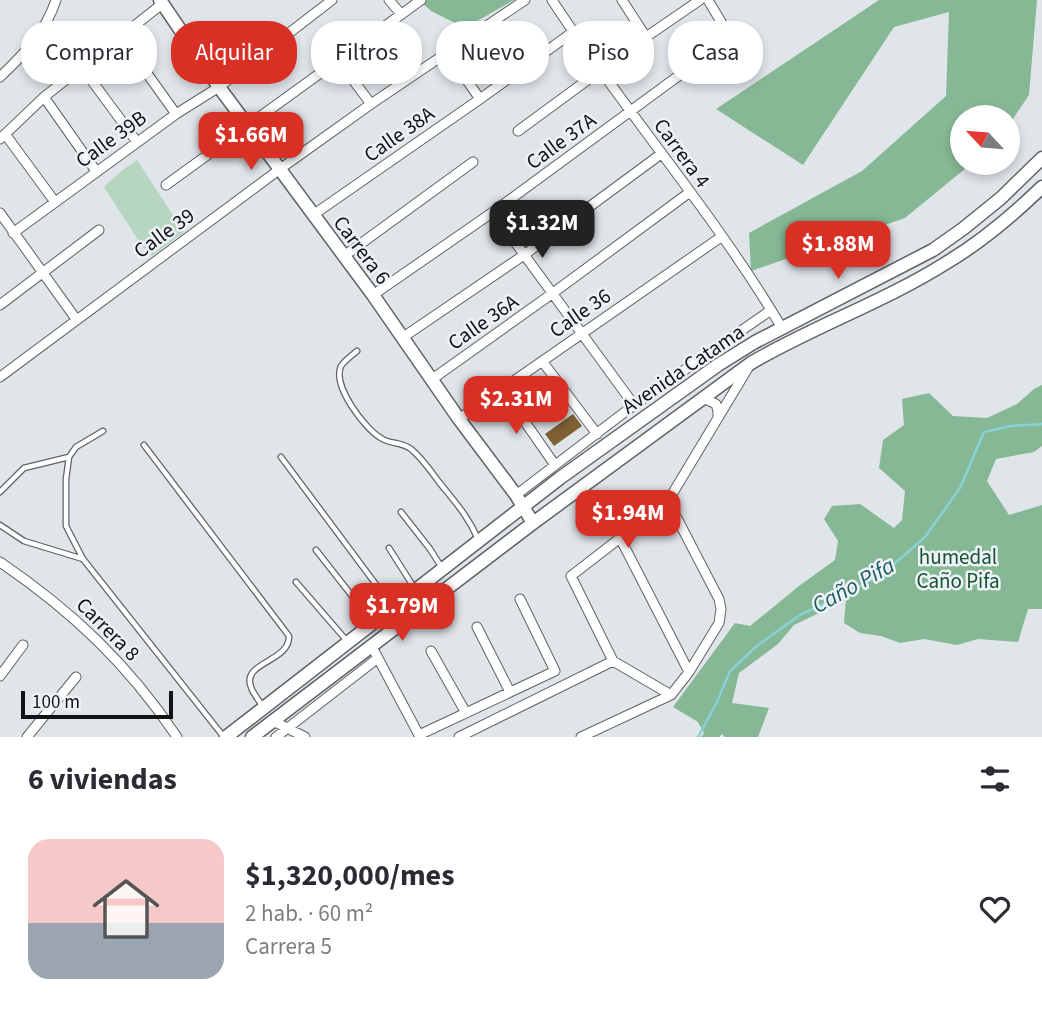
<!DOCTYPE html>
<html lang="es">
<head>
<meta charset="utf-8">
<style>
	body { margin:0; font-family:"Source Sans 3",sans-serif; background:#f2f2f3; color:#2b2b33; height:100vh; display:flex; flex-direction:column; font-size:26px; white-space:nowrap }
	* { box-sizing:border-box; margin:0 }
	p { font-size:23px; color:#7c7c81 }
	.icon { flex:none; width:38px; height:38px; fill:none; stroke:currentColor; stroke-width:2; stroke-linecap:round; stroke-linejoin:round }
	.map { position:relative; height:737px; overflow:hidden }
	.drawer { display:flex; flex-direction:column; background:#fff; flex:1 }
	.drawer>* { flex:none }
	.top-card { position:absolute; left:21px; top:21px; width:1001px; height:63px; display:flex; gap:14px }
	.needle { width:46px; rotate:296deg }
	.buttons { position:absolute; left:950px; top:105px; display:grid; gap:14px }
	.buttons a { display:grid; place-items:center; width:70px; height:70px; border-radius:50%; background:#fff; box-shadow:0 4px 10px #0003; font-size:35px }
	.scale { position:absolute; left:21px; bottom:18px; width:152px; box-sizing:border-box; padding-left:7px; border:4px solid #111314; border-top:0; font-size:19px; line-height:24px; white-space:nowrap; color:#111314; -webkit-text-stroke:5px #edf2f7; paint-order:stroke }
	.price { position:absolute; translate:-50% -60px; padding:0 16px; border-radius:14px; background:#d93025; color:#fff; font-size:23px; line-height:46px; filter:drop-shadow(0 2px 4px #0008) }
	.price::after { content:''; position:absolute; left:50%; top:42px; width:21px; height:16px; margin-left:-10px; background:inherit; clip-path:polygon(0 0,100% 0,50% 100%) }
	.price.current { background:#222; color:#fff }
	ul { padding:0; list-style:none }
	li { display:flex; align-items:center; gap:21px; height:175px; padding:0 28px }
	li span { display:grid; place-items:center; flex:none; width:196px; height:140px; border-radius:21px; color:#555 }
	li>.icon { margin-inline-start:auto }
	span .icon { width:84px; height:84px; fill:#fffc; stroke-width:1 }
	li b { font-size:30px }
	h2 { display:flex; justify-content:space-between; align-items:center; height:84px; padding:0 28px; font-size:30px }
	.chip { padding:0 24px; border-radius:28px; background:#fff; box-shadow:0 4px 10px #0003; font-size:24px; line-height:63px }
	.chip.current { background:#d93025; color:#fff }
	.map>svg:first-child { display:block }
</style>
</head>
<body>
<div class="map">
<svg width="1042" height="737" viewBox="0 0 1042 737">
	<rect width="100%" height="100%" fill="#e0e5ea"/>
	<!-- green -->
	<path fill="#b6d6bf" d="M 137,160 L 184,232 L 152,256 L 142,246 L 104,187 L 120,172 Z"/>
	<!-- forest -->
	<path fill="#86b895" d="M 419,0 L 514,0 L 465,28 L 431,11 Z
		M 879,0 L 1037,0 L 1029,95 L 1008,126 L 1008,117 L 962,117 L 962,163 L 972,163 L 905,218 L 751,271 L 749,233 L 862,171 L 946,96 L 949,12 L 894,27 L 803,165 L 716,109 Z
		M 1042,385 L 1042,446 L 1034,452 L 996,459 L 987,481 L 1009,515 L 1042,505 L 1042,609 L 1028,609 L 1018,642 L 978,639 L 957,645 L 924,639 L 900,643 L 881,636 L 860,633 L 844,623 L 846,600 L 794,625 L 778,644 L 739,673 L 732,703 L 769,708 L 758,737 L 725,737 L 722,734 L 719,737 L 701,737 L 704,733 L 698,722 L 673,707 L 735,623 L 750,626 L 799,586 L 835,560 L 838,541 L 824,519 L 832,506 L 860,504 L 894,528 L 902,520 L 905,491 L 879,468 L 883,440 L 904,425 L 902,399 L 929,393 L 953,416 L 987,418 L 1017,404 L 1034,389 Z"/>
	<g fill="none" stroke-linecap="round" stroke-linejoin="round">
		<!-- stream -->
		<path stroke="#88d1d6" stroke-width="2.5" d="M 698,737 L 716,704 L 730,671 L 758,645 L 800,615 L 845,594 L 884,573 L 925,537 L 960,488 L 984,432 L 1011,426 L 1042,424"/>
	</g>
	<!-- building -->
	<path fill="#7e6033" d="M 573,414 L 582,426 L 554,446 L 545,434 Z"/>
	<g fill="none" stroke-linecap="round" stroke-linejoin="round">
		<!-- lane casing -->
		<g stroke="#5f6367" stroke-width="7">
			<path id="lane" d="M 357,351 C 352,355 344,361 341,366 C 332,386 365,429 381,438 C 391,445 400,441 411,449 C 422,458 430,470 439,482 C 455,502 468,516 478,539
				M 103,431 L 76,447 L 69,457 L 66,479 L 66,526 L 83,559 L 223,736
				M 144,445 L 289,636 C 290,662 241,662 251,687 C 253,694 259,700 263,707
				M 281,457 L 392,606
				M 0,492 L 24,468 L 69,457
				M 401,512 L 430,549 L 442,568
				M 0,525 L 24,541 L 83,559
				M 389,548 L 415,589
				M 316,550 L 349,592 L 371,623
				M 296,582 L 347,641"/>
		</g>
		<!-- street casing -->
		<g stroke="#5f6367" stroke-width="11">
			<path id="street" d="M 389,0 L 401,14
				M 552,0 C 625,112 714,213 782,328
				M 622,0 L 646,37
				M 121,37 L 176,114
				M 447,52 L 480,99
				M 338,60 L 371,104
				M 81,66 L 137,142
				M 0,77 C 24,54 45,33 56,0
				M 44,97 L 96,171
				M 518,131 L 646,37 L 700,0
				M 5,134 L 55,202
				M 0,139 L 44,97 L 162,4
				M 166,185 L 421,0
				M 493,212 L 634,405
				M 0,213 L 76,319
				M 313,215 L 480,99 L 573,32
				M 13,233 L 176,114 L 219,87 L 332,0
				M 344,256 L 473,162
				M 373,295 L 493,212 L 726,41 L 728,37 L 727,32 L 708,0
				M 0,305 L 99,230
				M 402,338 L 524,255 L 661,154
				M 542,361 L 597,434
				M 0,377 L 280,169 L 371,104 L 525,0
				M 431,380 L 553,293 L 690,192
				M 502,389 L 555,465
				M 703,398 L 716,404 L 718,411 L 718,418
				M 459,419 L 721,237
				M 516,495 L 634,405 L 771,310
				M 620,538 L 689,672
				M 0,562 C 72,611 128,664 177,737
				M 477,627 L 510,692
				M 371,645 L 419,735 L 555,671 L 520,599
				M 431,651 L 466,713
				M 0,676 L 23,645
				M 671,695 L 613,661 L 571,576 L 668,501 L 748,368
				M 273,721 L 305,737
				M 27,737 L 76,677
				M 276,737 L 378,658
				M 459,737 L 613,661
				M 581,737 L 671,695 L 689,672 L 719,623 L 721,609 L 719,599 L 668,501"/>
		</g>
		<!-- secondary casing -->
		<g stroke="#5f6367" stroke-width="15">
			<path id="secondary" d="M 160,0 L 219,87 L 373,295 L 459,419 L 516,495 L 533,523
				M 226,737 L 560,478 L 718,365 L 755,342 L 933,250 L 964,228 L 1001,198 L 1042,158
				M 252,737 L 533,523 L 751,363 C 814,326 884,302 946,263 C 981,242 1012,216 1042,187"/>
		</g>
		<!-- lane -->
		<use href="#lane" stroke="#fff" stroke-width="4.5"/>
		<!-- street -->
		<use href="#street" stroke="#fff" stroke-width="9"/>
		<!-- secondary -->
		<use href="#secondary" stroke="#fff" stroke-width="12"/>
	</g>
	<g text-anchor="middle" stroke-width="5" stroke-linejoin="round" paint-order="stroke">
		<!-- street labels -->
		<g font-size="21" fill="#111314" stroke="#edf2f7">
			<text transform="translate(399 134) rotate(-35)" y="7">Calle 38A</text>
			<text transform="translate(111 139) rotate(-36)" y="7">Calle 39B</text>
			<text transform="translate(561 141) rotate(-36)" y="7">Calle 37A</text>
			<text transform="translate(682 153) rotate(54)" y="7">Carrera 4</text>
			<text transform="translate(164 233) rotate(-36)" y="7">Calle 39</text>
			<text transform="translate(362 250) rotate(53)" y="7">Carrera 6</text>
			<text transform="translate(580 313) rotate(-35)" y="7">Calle 36</text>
			<text transform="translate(483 322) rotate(-35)" y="7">Calle 36A</text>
			<text transform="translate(683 369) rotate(-34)" y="7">Avenida Catama</text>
			<text transform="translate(108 629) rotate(45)" y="7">Carrera 8</text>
		</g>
		<!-- park labels -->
		<g font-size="21" fill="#195230" stroke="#edf2f7">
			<text x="958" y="564">humedal<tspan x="958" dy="24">Caño Pifa</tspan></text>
		</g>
		<!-- water labels -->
		<g font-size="23" font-style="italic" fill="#1f5c60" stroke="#edf2f7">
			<text transform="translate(853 585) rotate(-29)" y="8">Caño Pifa</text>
		</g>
	</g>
</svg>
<div class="buttons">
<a><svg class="needle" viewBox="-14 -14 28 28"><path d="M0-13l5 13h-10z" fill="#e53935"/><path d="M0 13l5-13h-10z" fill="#7c7c81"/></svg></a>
</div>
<div class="scale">100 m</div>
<b class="price" style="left:251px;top:172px">$1.66M</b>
<b class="price current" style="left:542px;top:260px">$1.32M</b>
<b class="price" style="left:838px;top:281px">$1.88M</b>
<b class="price" style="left:516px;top:436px">$2.31M</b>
<b class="price" style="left:628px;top:550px">$1.94M</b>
<b class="price" style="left:402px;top:643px">$1.79M</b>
<div class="top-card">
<a class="chip">Comprar</a>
<a class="chip current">Alquilar</a>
<a class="chip">Filtros</a>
<a class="chip">Nuevo</a>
<a class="chip">Piso</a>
<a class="chip">Casa</a>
</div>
</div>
<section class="drawer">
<h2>6 viviendas<svg class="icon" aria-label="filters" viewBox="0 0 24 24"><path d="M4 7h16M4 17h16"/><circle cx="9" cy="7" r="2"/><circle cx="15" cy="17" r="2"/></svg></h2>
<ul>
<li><span style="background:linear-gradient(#f6c9c9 60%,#9aa5b1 0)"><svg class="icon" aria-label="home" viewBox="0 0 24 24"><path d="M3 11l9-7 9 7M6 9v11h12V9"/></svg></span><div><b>$1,320,000/mes</b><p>2 hab. · 60 m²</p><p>Carrera 5</p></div><svg class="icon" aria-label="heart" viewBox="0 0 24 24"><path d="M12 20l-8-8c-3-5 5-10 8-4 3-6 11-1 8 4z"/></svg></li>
</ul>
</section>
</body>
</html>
